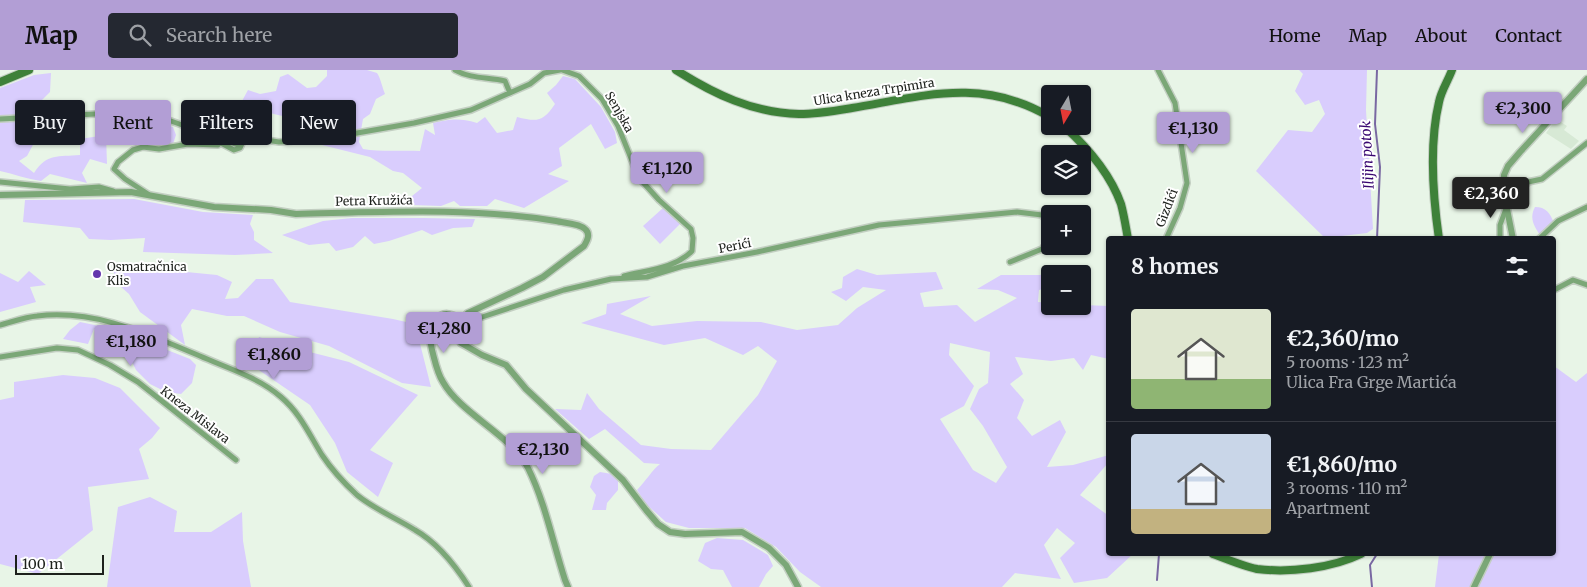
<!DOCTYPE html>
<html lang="en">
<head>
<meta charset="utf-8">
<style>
	body { margin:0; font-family:Merriweather,serif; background:#242831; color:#f1f3f6; height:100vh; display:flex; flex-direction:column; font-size:19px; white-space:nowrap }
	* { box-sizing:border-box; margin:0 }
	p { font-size:16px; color:#9ea1a6 }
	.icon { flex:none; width:28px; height:28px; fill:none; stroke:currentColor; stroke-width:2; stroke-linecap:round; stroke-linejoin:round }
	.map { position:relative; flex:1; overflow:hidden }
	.side { position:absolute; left:1106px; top:166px; width:450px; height:320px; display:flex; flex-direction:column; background:#171b24; border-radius:5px; box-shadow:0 1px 4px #0004 }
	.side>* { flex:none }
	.hud { position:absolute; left:15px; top:30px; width:475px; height:45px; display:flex; gap:10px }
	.needle { width:32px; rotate:190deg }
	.tools { position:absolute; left:1041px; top:15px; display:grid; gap:10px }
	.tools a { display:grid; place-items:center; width:50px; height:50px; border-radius:5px; background:#171b24; box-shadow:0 1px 4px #0004; font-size:25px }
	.scale { position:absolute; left:15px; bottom:12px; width:89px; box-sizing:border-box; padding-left:5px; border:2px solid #1d211c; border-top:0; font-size:14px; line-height:18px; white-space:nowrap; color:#1d211c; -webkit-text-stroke:4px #fff; paint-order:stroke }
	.price { position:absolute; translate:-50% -42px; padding:0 11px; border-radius:5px; background:#b29ed5; color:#111; font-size:16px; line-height:32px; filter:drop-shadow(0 1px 2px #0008) }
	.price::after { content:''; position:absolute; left:50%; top:30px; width:15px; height:11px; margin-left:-8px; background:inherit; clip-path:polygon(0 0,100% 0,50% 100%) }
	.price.on { background:#222; color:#fff }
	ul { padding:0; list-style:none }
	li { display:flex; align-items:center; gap:15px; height:125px; padding:0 25px }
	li+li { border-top:1px solid #363941 }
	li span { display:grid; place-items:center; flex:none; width:140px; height:100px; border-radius:5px; color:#555 }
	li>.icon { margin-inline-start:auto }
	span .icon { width:60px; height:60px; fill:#fffc; stroke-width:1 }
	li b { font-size:21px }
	h2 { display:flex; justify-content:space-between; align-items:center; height:60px; padding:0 25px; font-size:21px }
	.chip { padding:0 18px; border-radius:5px; background:#171b24; box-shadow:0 1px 4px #0004; font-size:18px; line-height:45px }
	.chip.on { background:#b29ed5; color:#111 }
	header { display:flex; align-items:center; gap:30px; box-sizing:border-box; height:70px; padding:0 25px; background:#b29ed5; color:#111 }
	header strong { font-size:24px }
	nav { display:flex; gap:28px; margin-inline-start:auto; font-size:18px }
	.search { width:350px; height:45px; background:#242831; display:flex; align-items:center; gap:12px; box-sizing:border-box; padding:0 18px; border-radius:5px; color:#9ea1a6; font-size:19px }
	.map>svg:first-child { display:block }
</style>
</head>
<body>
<header>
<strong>Map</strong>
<div class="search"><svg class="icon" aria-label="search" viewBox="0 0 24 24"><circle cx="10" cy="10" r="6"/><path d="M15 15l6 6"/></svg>Search here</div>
<nav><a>Home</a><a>Map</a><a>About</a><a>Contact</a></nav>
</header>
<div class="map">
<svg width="1587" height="517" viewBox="0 0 1587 517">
	<rect width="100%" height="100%" fill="#e8f5e7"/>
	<!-- built -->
	<path fill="#d7e9d5" d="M 1556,49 L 1567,56 L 1564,60 L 1579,71 L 1571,79 L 1546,63 Z"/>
	<!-- green -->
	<path fill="#d9cdfd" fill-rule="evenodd" d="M 327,0 L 367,0 L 377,3 C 381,9 382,17 385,24 L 376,29 L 370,44 L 363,49 L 359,72 L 363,79 C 381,82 401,80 420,81 L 425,59 L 435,65 L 433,53 C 451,49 459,48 477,53 L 485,47 L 497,63 L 513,60 L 517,47 C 537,52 543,52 555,34 L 547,23 L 556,15 L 563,6 L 575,9 L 601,37 L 615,62 L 617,73 L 605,79 L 591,54 L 559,78 L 562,96 L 548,104 L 569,111 L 524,138 L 495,129 L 487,136 L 460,136 L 454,131 L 441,136 L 412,135 L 407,130 L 422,118 L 403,103 L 393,101 L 370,87 L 318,74 L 307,62 L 302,47 C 282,49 260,40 242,31 L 248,20 L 260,24 L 276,21 L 280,7 L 288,4 L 307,18 L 316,17 L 327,6 Z
		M 1299,0 L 1367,0 L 1366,40 L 1373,159 L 1367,163 L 1325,168 L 1256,101 L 1288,60 L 1312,62 L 1325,44 L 1319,30 L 1305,35 L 1295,21 L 1303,4 Z
		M 51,3 L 50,22 L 42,30 L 47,42 L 29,43 L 25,56 L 34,73 L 27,86 L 19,91 L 34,103 C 47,83 58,87 80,85 L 80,69 L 106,65 L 107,94 L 90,89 L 82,103 L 87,113 L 50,104 L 41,111 C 27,109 14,104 0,101 L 0,18 L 34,5 Z
		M 143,49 L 173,57 L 176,65 L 173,74 L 164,77 L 145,76 L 139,68 Z
		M 134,129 L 203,142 L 253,145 L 250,154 L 254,162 L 254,170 L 273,183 L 235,185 L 143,182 L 145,168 L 111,170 L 89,169 L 80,158 L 23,152 L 25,130 Z
		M 1535,137 C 1546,137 1550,143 1554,153 L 1540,165 C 1534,156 1529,148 1535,137 Z
		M 663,138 L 680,154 L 660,174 L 643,156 Z
		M 352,148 L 424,148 L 475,149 L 472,157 L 453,158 L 432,165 L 422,160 L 389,171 L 374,174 L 365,166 L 353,177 L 336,181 L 329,173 L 309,175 L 282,165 L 323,151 Z
		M 112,199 L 156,199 L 217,205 L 232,212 L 225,229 L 238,228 L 256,209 L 273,209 L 290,232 L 393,249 L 415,254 L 431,317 L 402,313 L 329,276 L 280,262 L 244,246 L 227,246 L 192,239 L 181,255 L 185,275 L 140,242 L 129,224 L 120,216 Z
		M 857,199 L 877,205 L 936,202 L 943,219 L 920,223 L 924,237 L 957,235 L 975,252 L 1017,228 L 998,220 L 977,219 L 1001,205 L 1040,205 L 1061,200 L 1059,204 L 1050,204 L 1050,217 L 1039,220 L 1038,232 L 1050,233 L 1050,236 L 1082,236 L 1083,235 L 1109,236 L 1109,289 L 1091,285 L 1083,300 L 1074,288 L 1051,291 L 1015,287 L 1023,304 L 1010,314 L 1024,330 L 1017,348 L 1032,366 L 1060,350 L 1066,362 L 1047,397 L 1073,395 L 1109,385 L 1109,392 L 1080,425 L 1109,446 L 1109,484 L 1133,484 L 1107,508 L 1074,513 L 1060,488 L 1075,473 L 1057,458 L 1044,475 L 1061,509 L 1015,503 L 1002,517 L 821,517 L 800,502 L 776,477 L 745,458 L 689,458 L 666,452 L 646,434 L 637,420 C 645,412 653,399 660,394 L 644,393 L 605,359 L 589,369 L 555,339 L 581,340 L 587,323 L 599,339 L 641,375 L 671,379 L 711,380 L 758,325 L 777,291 L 758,276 L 743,285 L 705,268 L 664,275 L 581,253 L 606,244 L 607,234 L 651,226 L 620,244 L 652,256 L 697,251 L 761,252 L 797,260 L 838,255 L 857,238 L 886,220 L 863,217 L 846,231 L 831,222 L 842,218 L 843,207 ZM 950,273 L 990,282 L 988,313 L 979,319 L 970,339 L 983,356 L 1007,397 L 996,413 L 973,400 L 940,349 L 964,336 L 974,316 L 949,285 Z
		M 29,201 L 46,215 L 30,217 L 36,232 L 0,242 L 0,203 L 18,212 Z
		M 80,252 L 114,259 L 190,289 L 196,295 L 192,313 L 181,324 L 166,322 L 150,314 L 136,300 L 125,278 L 111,269 L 104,261 L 94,259 L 88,274 L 63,269 L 70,260 Z
		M 259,267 L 294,278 L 349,292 L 418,325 L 370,380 L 393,393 L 378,427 L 347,402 L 335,373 L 310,335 L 250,294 Z
		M 1554,296 L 1576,312 L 1587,303 L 1587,517 L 1476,517 L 1492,484 L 1554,484 Z
		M 63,305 L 95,308 L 120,318 L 160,358 L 152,368 L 139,379 L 149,409 L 88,417 L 93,460 L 38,504 L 0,494 L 0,330 L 14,327 L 14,312 Z
		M 600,402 L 612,404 L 618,411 L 618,420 L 607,433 L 606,440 L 592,440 L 596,425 L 590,417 L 594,406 Z
		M 150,427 L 177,441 L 174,462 L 211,462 L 242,442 L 243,471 L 251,517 L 107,517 L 118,437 Z
		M 717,468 L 743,470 L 768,485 L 773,496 L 766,504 L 759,517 L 732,517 L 723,500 L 711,499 L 698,491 L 705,473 Z
		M 1439,484 L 1488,484 L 1472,517 L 1435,517 Z"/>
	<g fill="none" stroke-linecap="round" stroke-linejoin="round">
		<!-- stream -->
		<path stroke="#7968a2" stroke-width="2" d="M 1377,0 L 1375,54 L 1380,97 L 1377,169
			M 1157,510 L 1159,484
			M 1372,517 L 1370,495 L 1377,484"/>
		<!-- minor casing -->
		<g stroke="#c3cfc2" stroke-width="8">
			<path id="minor" d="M 455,0 C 471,9 488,7 505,11 L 510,23
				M 562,0 L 579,6 L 602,29 L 618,56 L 639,108 L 659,130 L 691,159 L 693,168 L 692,181 C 674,199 647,200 624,206
				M 1158,0 L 1175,33 L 1187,113 L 1180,138 L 1166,169
				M 0,49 L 114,43 L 157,46 L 238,75
				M 221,73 L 234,80 L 240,78 L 244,69 L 247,67 L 279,72 L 323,69 L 414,53 L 471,40 L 530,14 L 544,3 L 560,0
				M 0,112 L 70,119 L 99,117 L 113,121
				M 148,124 L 125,109 L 114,99 L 118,92 L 133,80 L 143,77 L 159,79 L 188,74 L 218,75 L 223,69
				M 1500,169 L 1500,155 L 1507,136 L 1528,112 L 1542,109 L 1587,73
				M 1539,169 L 1558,151 L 1587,137
				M 1010,192 L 1042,179 L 1050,169
				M 1554,220 L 1573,210 L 1587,215
				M 461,250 L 470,251 L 564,220 L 611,209 L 647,207 L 683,196 L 757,182 L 879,155 L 1017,142 L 1042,145 L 1050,156
				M 0,255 C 12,252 25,247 37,246 C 96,239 147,264 200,286 C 227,298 258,307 281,327 C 300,343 309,364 322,385 C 332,400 344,413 357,425 C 374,439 396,448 415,460 C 438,473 455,495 469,517
				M 0,287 L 57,278 L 78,280 L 110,295 L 138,312 L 236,390"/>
		</g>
		<!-- tertiary casing -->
		<g stroke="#c3cfc2" stroke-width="9">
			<path id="tertiary" d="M 0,125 L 131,122 L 214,137 L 271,140 L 296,144 C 383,142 470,137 556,151 C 564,153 579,153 585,159 C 591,164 587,171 584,176 L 543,207 L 522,218 L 468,243 L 458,255 L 457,266 L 461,273 L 482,285 L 506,295 L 526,319 L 623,410 L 646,440 L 658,454 L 670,462 L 685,464 L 742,462 L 769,478 L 786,495 L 798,517
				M 1513,169 L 1504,124 L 1504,105 L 1508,96 L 1520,82 L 1587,9
				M 461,250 C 451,243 443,241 435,251 C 428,260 430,270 432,280 C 435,291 437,303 443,312 C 461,344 511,365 528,398 C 545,432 553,473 565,510 L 568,517
				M 1474,517 L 1490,484"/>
		</g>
		<!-- secondary casing -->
		<g stroke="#c3cfc2" stroke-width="10">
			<path id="secondary" d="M 676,0 C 714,24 753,43 799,44 C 817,44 834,41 852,38 C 924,26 982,7 1050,47
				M 0,12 L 29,0
				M 1064,56 C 1088,78 1110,103 1121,134 C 1124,145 1126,158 1128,169
				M 1439,169 C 1433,127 1429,74 1439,32 C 1441,21 1448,11 1452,0
				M 1213,484 C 1226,489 1243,496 1257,499 C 1290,503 1332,498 1361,484"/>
		</g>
		<!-- minor -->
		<use href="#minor" stroke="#7ba777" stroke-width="5"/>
		<!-- tertiary -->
		<use href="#tertiary" stroke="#7ba777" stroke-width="6"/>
		<!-- secondary -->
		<use href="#secondary" stroke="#3e8139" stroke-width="8"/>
	</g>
	<!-- markers -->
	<circle fill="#6436ad" stroke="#fff" stroke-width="2" cx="97" cy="204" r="5"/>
	<g text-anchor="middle" stroke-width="4" stroke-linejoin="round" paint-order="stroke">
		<!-- street labels -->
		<g font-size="12" fill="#1d211c" stroke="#fff">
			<text transform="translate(874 22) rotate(-9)" y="4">Ulica kneza Trpimira</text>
			<text transform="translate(619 42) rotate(60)" y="4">Senjska</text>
			<text transform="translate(374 131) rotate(-1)" y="4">Petra Kružića</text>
			<text transform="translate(1167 138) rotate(-69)" y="4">Gizdići</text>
			<text transform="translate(735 176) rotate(-11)" y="4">Perići</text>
			<text transform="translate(195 345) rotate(38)" y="4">Kneza Mislava</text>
		</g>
		<!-- poi labels -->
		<g font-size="12" fill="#1d211c" stroke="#fff" text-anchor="start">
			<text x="107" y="201">Osmatračnica<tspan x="107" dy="14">Klis</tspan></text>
		</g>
		<!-- water labels -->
		<g font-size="14" font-style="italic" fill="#390871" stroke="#fff">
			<text transform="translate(1367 85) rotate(-93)" y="5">Ilijin potok</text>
		</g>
	</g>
</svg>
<div class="tools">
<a><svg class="needle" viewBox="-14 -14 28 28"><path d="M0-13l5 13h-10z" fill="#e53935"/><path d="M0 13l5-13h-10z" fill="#9ea1a6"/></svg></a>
<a><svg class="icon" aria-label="layers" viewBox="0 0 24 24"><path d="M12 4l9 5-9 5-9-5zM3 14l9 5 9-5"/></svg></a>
<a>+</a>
<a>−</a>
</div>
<div class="scale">100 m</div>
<b class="price" style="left:1523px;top:64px">€2,300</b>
<b class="price" style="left:1193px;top:84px">€1,130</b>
<b class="price" style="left:667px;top:124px">€1,120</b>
<b class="price on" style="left:1491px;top:149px">€2,360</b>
<b class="price" style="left:444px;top:284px">€1,280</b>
<b class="price" style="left:131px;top:297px">€1,180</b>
<b class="price" style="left:274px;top:310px">€1,860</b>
<b class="price" style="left:543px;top:405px">€2,130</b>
<div class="hud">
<a class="chip">Buy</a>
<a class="chip on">Rent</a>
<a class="chip">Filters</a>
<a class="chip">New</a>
</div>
<section class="side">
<h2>8 homes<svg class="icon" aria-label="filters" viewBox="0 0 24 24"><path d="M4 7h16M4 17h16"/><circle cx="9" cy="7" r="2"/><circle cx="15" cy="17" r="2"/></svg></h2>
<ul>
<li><span style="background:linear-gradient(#dfe7d0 70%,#8fb573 0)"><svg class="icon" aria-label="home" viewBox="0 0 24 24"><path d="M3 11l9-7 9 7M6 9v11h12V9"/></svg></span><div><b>€2,360/mo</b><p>5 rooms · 123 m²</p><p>Ulica Fra Grge Martića</p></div></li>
<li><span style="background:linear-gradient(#c9d6e8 75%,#c2b280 0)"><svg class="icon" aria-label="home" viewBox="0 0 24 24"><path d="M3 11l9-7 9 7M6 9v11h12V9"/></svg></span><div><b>€1,860/mo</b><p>3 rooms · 110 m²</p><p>Apartment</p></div></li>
</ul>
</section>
</div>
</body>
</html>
